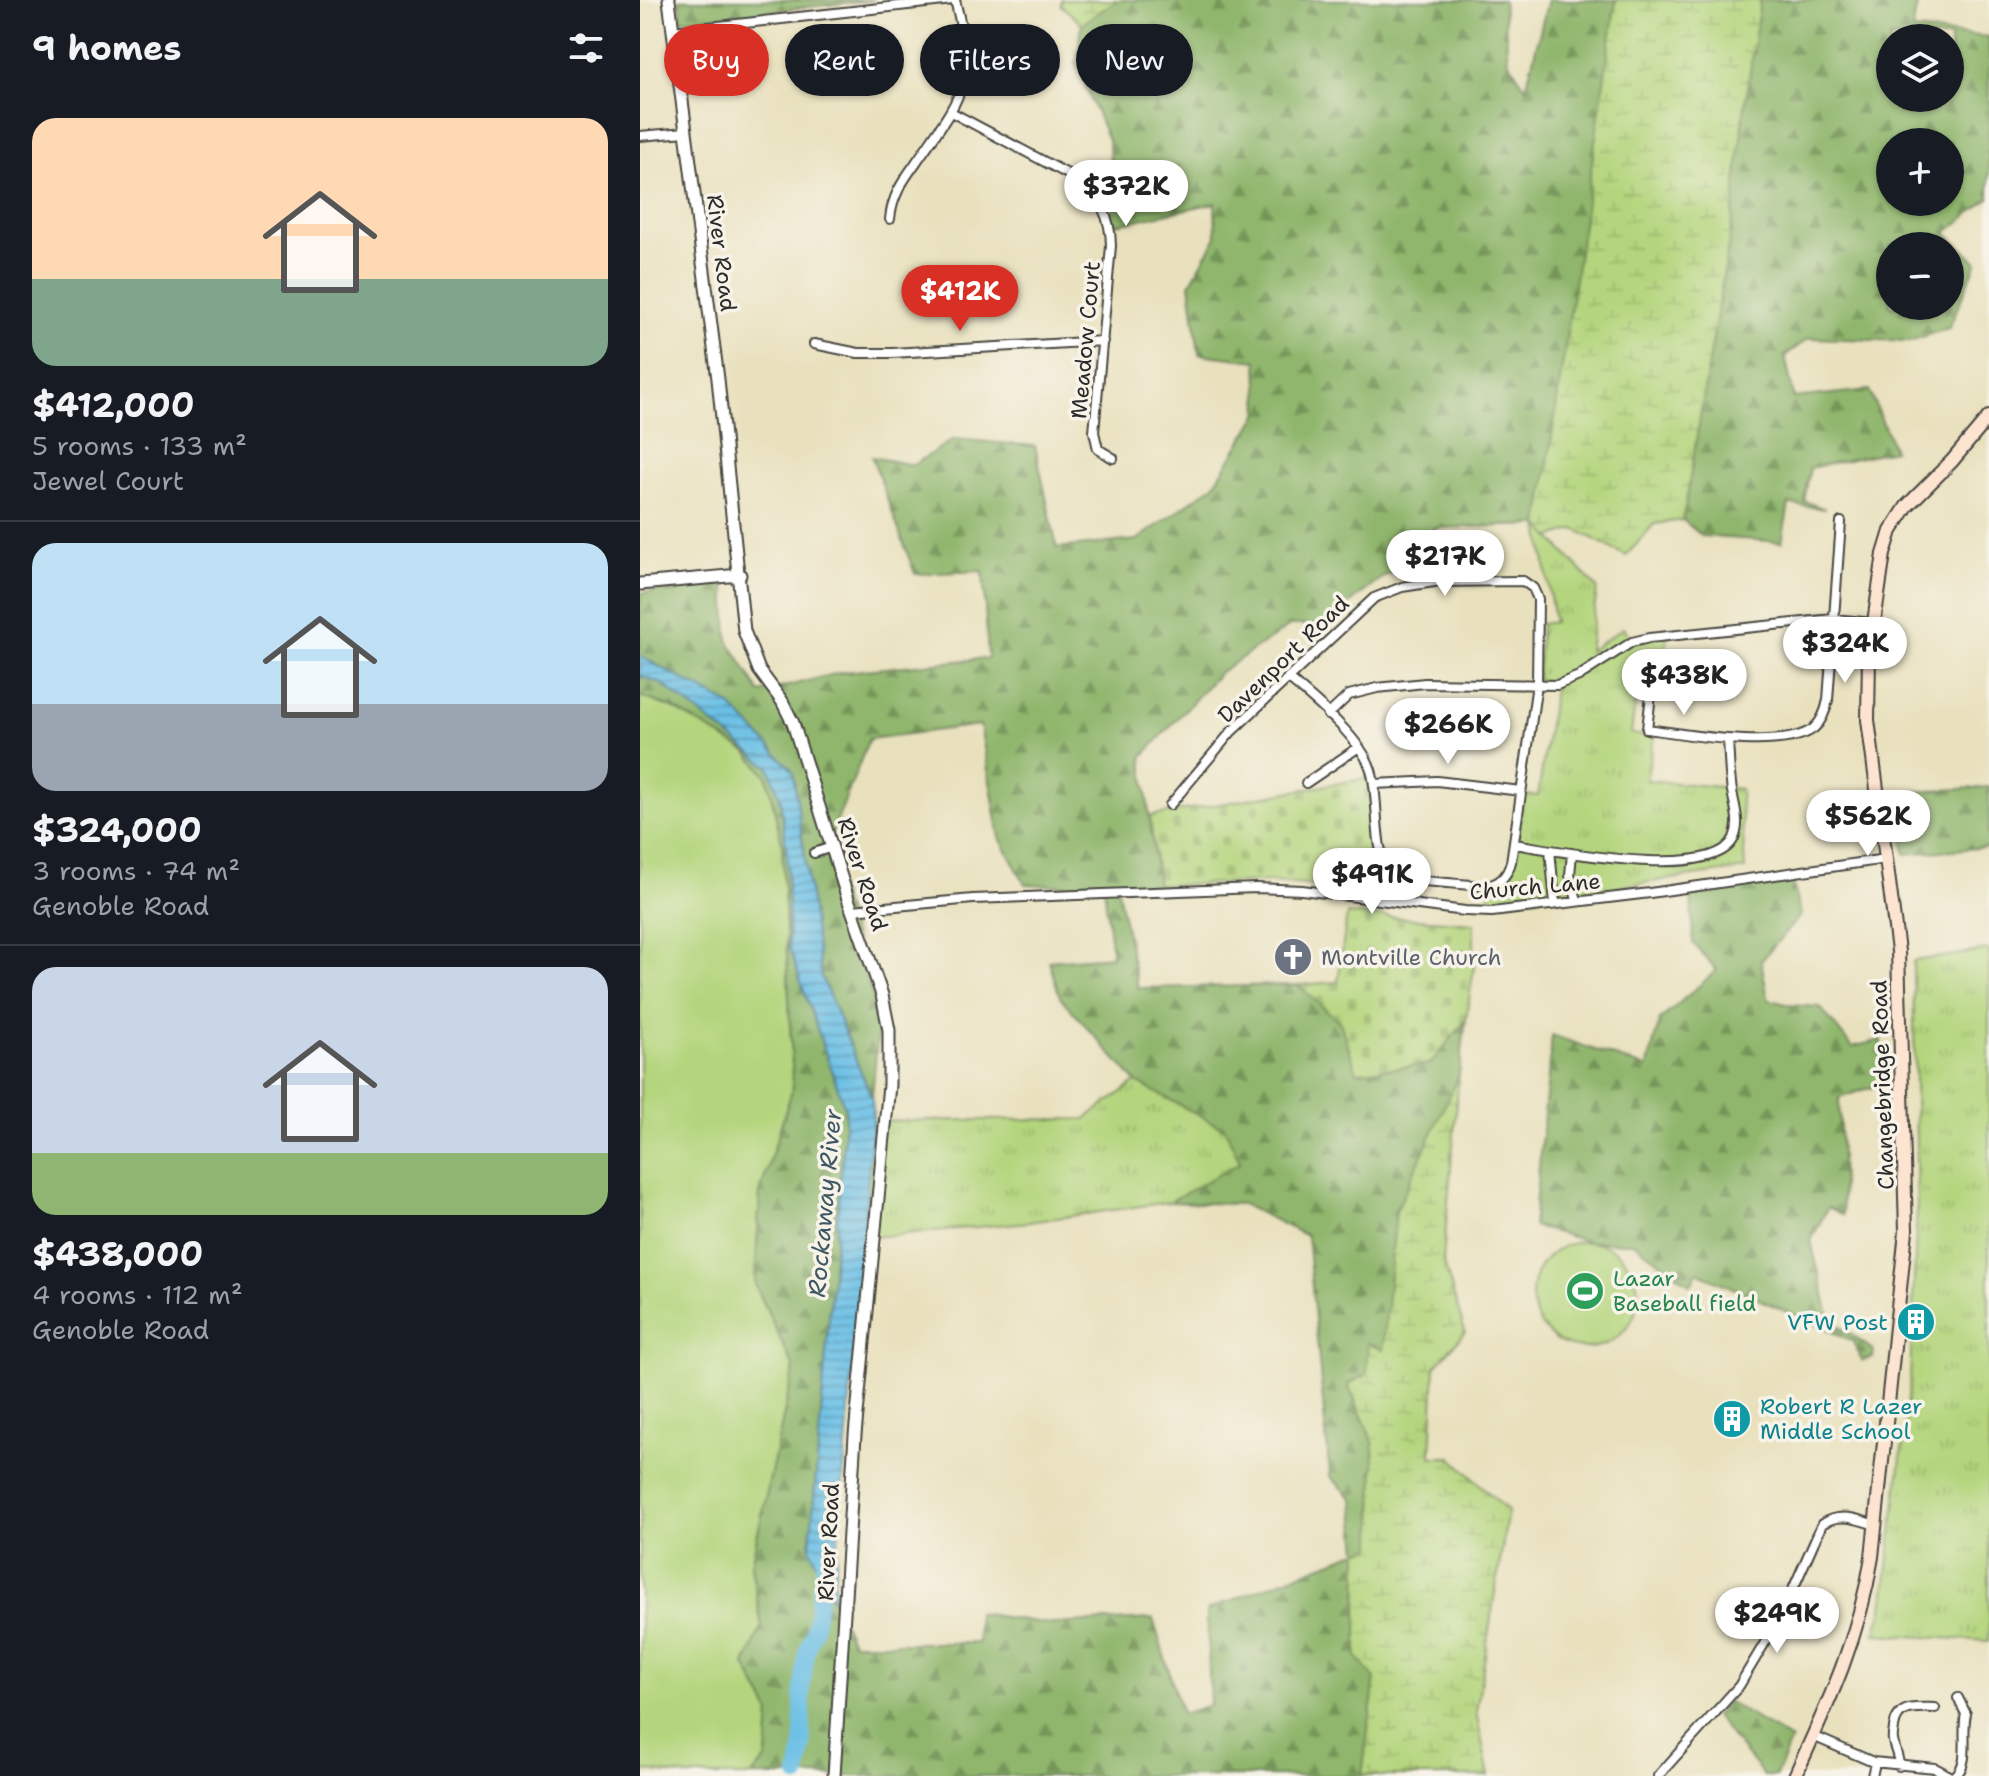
<!DOCTYPE html>
<html lang="en">
<head>
<meta charset="utf-8">
<style>
	body { margin:0; font-family:"Shantell Sans",sans-serif; background:#242831; color:#f1f3f6; height:100vh; display:flex; flex-direction:column; font-size:30px; white-space:nowrap }
	* { box-sizing:border-box; margin:0 }
	p { font-size:26px; color:#9ea1a6 }
	.icon { flex:none; width:44px; height:44px; fill:none; stroke:currentColor; stroke-width:2; stroke-linecap:round; stroke-linejoin:round }
	.map { position:relative; flex:1; overflow:hidden }
	.drawer { display:flex; flex-direction:column; background:#171b24; width:640px }
	.drawer>* { flex:none }
	.banner { position:absolute; left:24px; top:24px; width:760px; height:72px; display:flex; gap:16px }
	.buttons { position:absolute; left:1236px; top:24px; display:grid; gap:16px }
	.buttons a { display:grid; place-items:center; width:88px; height:88px; border-radius:50%; background:#171b24; box-shadow:0 2px 6px #0004; font-size:40px }
	.price { position:absolute; translate:-50% -68px; padding:0 18px; border-radius:28px; background:#fff; color:#222; font-size:26px; line-height:52px; filter:drop-shadow(0 2px 4px #0008) }
	.price::after { content:''; position:absolute; left:50%; top:48px; width:24px; height:18px; margin-left:-12px; background:inherit; clip-path:polygon(0 0,100% 0,50% 100%) }
	.price.selected { background:#d93025; color:#fff }
	ul { padding:0; list-style:none }
	li { display:grid; align-content:center; gap:16px; height:424px; padding:0 32px }
	li+li { border-top:2px solid #363941 }
	li span { display:grid; place-items:center; height:248px; border-radius:24px; color:#555 }
	li>.icon { margin-inline-start:auto }
	span .icon { width:144px; height:144px; fill:#fffc; stroke-width:1 }
	li b { font-size:34px }
	h2 { display:flex; justify-content:space-between; align-items:center; height:96px; padding:0 32px; font-size:34px }
	.pill { padding:0 28px; border-radius:36px; background:#171b24; box-shadow:0 2px 6px #0004; font-size:28px; line-height:72px }
	.pill.selected { background:#d93025; color:#fff }
	main { display:flex; flex:1; min-height:0 }
	.map>svg:first-child { display:block }
</style>
</head>
<body>
<main>
<section class="drawer">
<h2>9 homes<svg class="icon" aria-label="filters" viewBox="0 0 24 24"><path d="M4 7h16M4 17h16"/><circle cx="9" cy="7" r="2"/><circle cx="15" cy="17" r="2"/></svg></h2>
<ul>
<li><span style="background:linear-gradient(#ffd9b3 65%,#7fa58c 0)"><svg class="icon" aria-label="home" viewBox="0 0 24 24"><path d="M3 11l9-7 9 7M6 9v11h12V9"/></svg></span><div><b>$412,000</b><p>5 rooms · 133 m²</p><p>Jewel Court</p></div></li>
<li><span style="background:linear-gradient(#bfe0f5 65%,#9aa5b1 0)"><svg class="icon" aria-label="home" viewBox="0 0 24 24"><path d="M3 11l9-7 9 7M6 9v11h12V9"/></svg></span><div><b>$324,000</b><p>3 rooms · 74 m²</p><p>Genoble Road</p></div></li>
<li><span style="background:linear-gradient(#c9d6e8 75%,#8fb573 0)"><svg class="icon" aria-label="home" viewBox="0 0 24 24"><path d="M3 11l9-7 9 7M6 9v11h12V9"/></svg></span><div><b>$438,000</b><p>4 rooms · 112 m²</p><p>Genoble Road</p></div></li>
</ul>
</section>
<div class="map">
<svg width="1349" height="1776" viewBox="0 0 1349 1776">
	<defs>
		<pattern id="forest-firs" width="22" height="20" patternUnits="userSpaceOnUse" patternTransform="scale(2)"><rect width="22" height="20" fill="#8fb66c"/><path d="M5 1l3.5 6h-7zM16 11l3.5 6h-7z" fill="#759459"/></pattern>
		<pattern id="wetland-marsh" width="20" height="14" patternUnits="userSpaceOnUse" patternTransform="scale(2)"><rect width="20" height="14" fill="#b4d57d"/><path d="M1 5h8M5 5V1M11 12h8M15 12V8" fill="none" stroke="#9bb76c"/></pattern>
		<pattern id="cemetery-stones" width="16" height="16" patternUnits="userSpaceOnUse" patternTransform="scale(2)"><rect width="16" height="16" fill="#b4d57d"/><path d="M2 7V4a2 2 0 0 1 4 0v3zM10 15v-3a2 2 0 0 1 4 0v3z" fill="#9bb76c"/></pattern>
		<pattern id="park-tufts" width="24" height="20" patternUnits="userSpaceOnUse" patternTransform="scale(2)"><rect width="24" height="20" fill="#b4d57d"/><path d="M3 7l-1-3M5 7V3M7 7l1-3M15 17l-1-3M17 17v-4M19 17l1-3" fill="none" stroke="#9bb76c"/></pattern>
		<pattern id="water-rules" width="6" height="5" patternUnits="userSpaceOnUse" patternTransform="scale(2)"><rect width="6" height="5" fill="#69bfe6"/><path d="M0 2.5h6" fill="none" stroke="#579bbb"/></pattern>
	</defs>
	<rect width="100%" height="100%" fill="#f7f3e8"/>
	<filter id="ink" filterUnits="userSpaceOnUse"><feTurbulence type="fractalNoise" baseFrequency=".0125" numOctaves="2"/><feDisplacementMap in="SourceGraphic" scale="16" xChannelSelector="R" yChannelSelector="G"/><feConvolveMatrix kernelMatrix="1 2 1 2 8 2 1 2 1" color-interpolation-filters="sRGB"/></filter>
	<filter id="wash" filterUnits="userSpaceOnUse"><feTurbulence type="fractalNoise" baseFrequency=".006" numOctaves="4" result="noise"/><feDisplacementMap in="SourceGraphic" scale="32" xChannelSelector="R" yChannelSelector="G"/><feGaussianBlur stdDeviation="1.8" result="paint"/><feColorMatrix in="noise" values="0 0 0 0 0 0 0 0 0 0 0 0 0 0 0 0 0 1.4 0 .05"/><feComposite in="paint" operator="in"/></filter>
	<g filter="url(#wash)">
		<rect width="100%" height="100%" fill="#e9e1be"/>
		<!-- green -->
		<path fill="#b4d57d" stroke="#708054" stroke-width="2" d="M 0,696 L 33,708 L 107,752 L 127,776 L 142,844 L 153,1087 L 120,1193 L 115,1284 L 154,1368 L 111,1565 L 122,1626 L 105,1665 L 130,1712 L 127,1758 L 112,1776 L 48,1776 L 0,1770 Z
			M892 1295a53 53 0 1 1 106 0a53 53 0 1 1-106 0Z"/>
		<!-- forest -->
		<path fill="url(#forest-firs)" stroke="#5d704c" stroke-width="2" fill-rule="evenodd" d="M 39,0 L 235,0 L 42,20 Z
			M 477,0 L 863,0 L 868,61 L 886,88 L 908,0 L 976,0 L 899,525 L 795,528 L 795,562 L 746,575 L 682,625 L 651,625 L 579,673 L 502,757 L 518,885 L 477,886 L 498,988 L 658,985 L 700,1022 L 717,1072 L 790,1064 L 826,1020 L 819,1075 L 756,1211 L 743,1351 L 728,1343 L 727,1375 L 708,1385 L 734,1444 L 733,1547 L 718,1552 L 717,1656 L 735,1678 L 722,1776 L 112,1776 L 127,1758 L 130,1712 L 105,1665 L 122,1626 L 111,1565 L 154,1368 L 115,1284 L 120,1193 L 153,1087 L 142,844 L 127,776 L 107,752 L 33,708 L 0,696 L 0,676 L 22,684 L 129,767 L 140,797 L 147,855 L 149,947 L 206,1112 L 170,1547 L 212,1643 L 338,1643 L 337,1613 L 409,1624 L 513,1619 L 542,1714 L 570,1705 L 567,1610 L 718,1551 L 713,1499 L 690,1476 L 667,1236 L 602,1204 L 529,1202 L 600,1162 L 585,1129 L 496,1082 L 420,997 L 409,961 L 472,956 L 464,887 L 385,884 L 360,838 L 340,725 L 229,739 L 186,849 L 239,1017 L 232,1098 L 181,976 L 153,771 L 90,705 L 0,656 L 0,593 L 85,585 L 88,640 L 120,693 L 203,672 L 348,658 L 343,571 L 275,574 L 232,457 L 273,465 L 314,439 L 395,446 L 417,548 L 497,540 L 574,485 L 619,413 L 617,361 L 559,354 L 550,284 L 576,238 L 575,203 L 473,225 L 469,142 L 436,65 L 442,24 Z
			M 1120,0 L 1278,0 L 1272,30 L 1349,37 L 1349,198 L 1306,233 L 1337,262 L 1309,328 L 1270,341 L 1169,338 L 1145,356 L 1154,398 L 1229,390 L 1254,450 L 1170,468 L 1164,501 L 1185,509 L 1149,504 L 1142,542 L 1062,536 L 1043,520 L 1092,222 L 1103,119 ZM 1250,38 L 1310,38 L 1310,98 L 1250,98 ZM 1250,142 L 1310,142 L 1310,202 L 1250,202 ZM 1250,246 L 1310,246 L 1310,306 L 1250,306 Z
			M 1349,787 L 1349,847 L 1265,854 L 1257,793 Z
			M 1152,880 L 1161,915 L 1121,961 L 1128,999 L 1149,1005 L 1180,1007 L 1212,1047 L 1241,1040 L 1242,1084 L 1199,1098 L 1203,1215 L 1188,1207 L 1171,1241 L 1190,1319 L 1234,1351 L 1233,1357 L 1222,1361 L 1213,1341 L 1057,1272 L 1051,1285 L 994,1243 L 950,1242 L 893,1226 L 912,1035 L 1007,1068 L 1020,1020 L 1077,970 L 1053,943 L 1051,891 Z
			M 1087,1701 L 1151,1740 L 1136,1776 L 1124,1776 L 1075,1716 Z"/>
		<!-- wetland -->
		<path fill="url(#wetland-marsh)" stroke="#708054" stroke-width="2" d="M 421,0 L 477,0 L 442,24 L 421,5 Z
			M 976,0 L 1120,0 L 1103,119 L 1092,222 L 1043,520 L 1014,524 L 986,556 L 935,529 L 909,538 L 899,525 Z
			M 819,1075 L 803,1260 L 825,1332 L 795,1367 L 791,1457 L 811,1457 L 868,1511 L 836,1712 L 849,1776 L 722,1776 L 735,1679 L 717,1657 L 718,1551 L 733,1547 L 734,1444 L 708,1384 L 727,1375 L 727,1343 L 743,1350 L 756,1211 Z"/>
		<!-- cemetery -->
		<path fill="url(#cemetery-stones)" stroke="#708054" stroke-width="2" d="M 728,778 L 738,875 L 735,892 L 634,882 L 518,885 L 510,816 Z
			M 707,914 L 834,923 L 834,967 L 826,1020 L 790,1064 L 717,1072 L 700,1022 L 658,985 L 698,982 Z"/>
		<!-- park -->
		<path fill="url(#park-tufts)" stroke="#708054" stroke-width="2" d="M 899,525 L 957,588 L 949,651 L 983,628 L 994,642 L 1028,634 L 1021,683 L 998,681 L 991,734 L 1014,737 L 1006,780 L 1100,789 L 1105,869 L 850,904 L 849,892 L 871,885 L 883,795 L 898,796 L 915,682 L 897,680 L 901,624 L 914,622 Z
			M 1349,950 L 1349,1641 L 1235,1634 L 1243,1609 L 1270,1381 L 1277,1208 L 1273,961 Z
			M 496,1082 L 585,1129 L 600,1162 L 529,1202 L 389,1222 L 224,1238 L 233,1121 L 445,1119 Z"/>
		<!-- water -->
		<path fill="url(#water-rules)" stroke="#4a7588" stroke-width="2" d="M 0,656 L 90,705 L 153,771 L 181,976 L 232,1098 L 233,1121 L 193,1601 L 170,1548 L 206,1112 L 149,947 L 147,855 L 140,797 L 129,767 L 22,684 L 0,676 Z"/>
		<g fill="none" stroke-linecap="round" stroke-linejoin="round">
			<!-- river -->
			<path stroke="#69bfe6" stroke-width="16" d="M 158,1776 L 163,1747 L 162,1690 L 166,1653 L 174,1631 L 186,1554"/>
		</g>
	</g>
	<g filter="url(#ink)">
		<g fill="none" stroke-linecap="round" stroke-linejoin="round">
			<!-- minor casing -->
			<g stroke="#484641" stroke-width="12">
				<path id="minor" d="M 33,31 L 313,0
					M 311,112 L 437,179 C 459,195 471,218 471,246 L 454,432 L 458,449 L 473,458
					M 0,136 L 46,132
					M 250,219 C 252,197 262,182 275,164 C 322,95 337,86 315,0
					M 174,344 L 218,353 L 252,353 L 463,341
					M 1012,686 L 1007,729 C 1044,734 1145,752 1174,728 C 1182,721 1186,710 1188,700 L 1201,522
					M 688,715 L 709,695 L 737,688 L 785,683 L 917,685 L 939,676 L 992,642 L 1009,638 L 1193,619 L 1233,623
					M 666,783 L 719,747
					M 734,784 L 797,781 L 881,791
					M 530,805 L 592,731 L 734,598 L 762,587 L 794,582 L 883,581 L 893,588 L 898,599 L 897,684 L 871,862 C 867,877 859,885 843,886 L 772,880 L 751,874 C 732,850 740,800 731,770 C 722,739 673,699 648,678
					M 874,844 C 915,850 1074,883 1094,838 C 1102,820 1092,801 1091,783 C 1089,768 1089,754 1088,739
					M 910,850 L 915,903
					M 174,853 L 192,847
					M 932,853 L 930,875 L 937,900
					M 212,910 L 333,899 L 616,888 L 662,890 L 825,911 L 852,912 L 1010,893 L 1246,859
					M 1173,1736 L 1233,1762 L 1295,1768 L 1310,1776
					M 1259,1766 C 1259,1756 1254,1749 1253,1740 C 1252,1736 1254,1732 1254,1727 C 1258,1704 1276,1708 1295,1708
					M 1018,1776 L 1099,1686 L 1142,1614 L 1182,1524 C 1199,1512 1218,1519 1235,1525
					M 1232,1776 L 1235,1763
					M 1315,1776 C 1331,1763 1321,1733 1326,1714 L 1318,1698"/>
			</g>
			<!-- tertiary casing -->
			<g stroke="#484641" stroke-width="15">
				<path id="tertiary" d="M 29,0 L 78,379 L 104,631 L 119,670 L 142,701 L 153,723 L 207,896 L 242,995 L 249,1030 L 249,1085 L 215,1435 L 194,1776
					M 0,584 L 100,575"/>
			</g>
			<!-- secondary casing -->
			<g stroke="#484641" stroke-width="16">
				<path id="secondary" d="M 1155,1776 C 1189,1702 1219,1638 1232,1557 L 1266,1231 L 1258,951 L 1228,720 L 1229,656 L 1244,554 L 1251,531 L 1267,506 L 1312,461 L 1349,417"/>
			</g>
			<!-- minor -->
			<use href="#minor" stroke="#fff" stroke-width="8"/>
			<!-- tertiary -->
			<use href="#tertiary" stroke="#fff" stroke-width="11"/>
			<!-- secondary -->
			<use href="#secondary" stroke="#fde4d1" stroke-width="12"/>
		</g>
	</g>
	<!-- icons -->
	<defs>
		<g id="church-disc" transform="scale(2)"><circle r="9.5" fill="#6b7280" stroke="#f7f3e8"/><path d="M-1.2-6h2.4v3.5h3.3v2.4h-3.3V6h-2.4V-.1h-3.3v-2.4h3.3Z" fill="#fff"/></g>
		<g id="stadium-disc" transform="scale(2)"><circle r="9.5" fill="#2e9e5b" stroke="#f7f3e8"/><path d="M0-5a6.5 5 0 1 0 0 10a6.5 5 0 1 0 0-10ZM-3.5-1.8h7v3.6h-7Z" fill="#fff"/></g>
		<g id="building-disc" transform="scale(2)"><circle r="9.5" fill="#0f9aa8" stroke="#f7f3e8"/><path d="M-4-6H4V6H1V3H-1V6H-4ZM-2.5-4.3h1.7v1.8h-1.7ZM.8-4.3h1.7v1.8H.8ZM-2.5-1h1.7V.8h-1.7ZM.8-1h1.7V.8H.8Z" fill="#fff"/></g>
	</defs>
	<g fill-rule="evenodd">
		<use href="#church-disc" x="653" y="957"/>
		<use href="#stadium-disc" x="945" y="1291"/>
		<use href="#building-disc" x="1276" y="1322"/>
		<use href="#building-disc" x="1092" y="1419"/>
	</g>
	<g text-anchor="middle" stroke-width="7" stroke-linejoin="round" paint-order="stroke">
		<!-- street labels -->
		<g font-size="22" fill="#2b2b2b" stroke="#f7f3e8">
			<text transform="translate(82 253) rotate(83)" y="8">River Road</text>
			<text transform="translate(445 340) rotate(-85)" y="8">Meadow Court</text>
			<text transform="translate(643 659) rotate(-44)" y="8">Davenport Road</text>
			<text transform="translate(223 874) rotate(72)" y="8">River Road</text>
			<text transform="translate(895 886) rotate(-5)" y="8">Church Lane</text>
			<text transform="translate(1242 1085) rotate(-92)" y="8">Changebridge Road</text>
			<text transform="translate(188 1542) rotate(-87)" y="8">River Road</text>
		</g>
		<!-- worship labels -->
		<g font-size="22" fill="#5b616d" stroke="#f7f3e8" text-anchor="start">
			<text x="681" y="965">Montville Church</text>
		</g>
		<!-- leisure labels -->
		<g font-size="22" fill="#27864d" stroke="#f7f3e8" text-anchor="start">
			<text x="973" y="1286">Lazar<tspan x="973" dy="25">Baseball field</tspan></text>
		</g>
		<!-- culture labels -->
		<g font-size="22" fill="#0d838f" stroke="#f7f3e8" text-anchor="end">
			<text x="1248" y="1330">VFW Post</text>
			<text x="1120" y="1414" text-anchor="start">Robert R Lazer<tspan x="1120" dy="25">Middle School</tspan></text>
		</g>
		<!-- water labels -->
		<g font-size="24" font-style="italic" fill="#3e5763" stroke="#f7f3e8">
			<text transform="translate(185 1203) rotate(-85)" y="8">Rockaway River</text>
		</g>
	</g>
</svg>
<div class="buttons">
<a><svg class="icon" aria-label="layers" viewBox="0 0 24 24"><path d="M12 4l9 5-9 5-9-5zM3 14l9 5 9-5"/></svg></a>
<a>+</a>
<a>−</a>
</div>
<b class="price" style="left:486px;top:228px">$372K</b>
<b class="price selected" style="left:320px;top:333px">$412K</b>
<b class="price" style="left:805px;top:598px">$217K</b>
<b class="price" style="left:1205px;top:685px">$324K</b>
<b class="price" style="left:1044px;top:717px">$438K</b>
<b class="price" style="left:808px;top:766px">$266K</b>
<b class="price" style="left:1228px;top:858px">$562K</b>
<b class="price" style="left:732px;top:916px">$491K</b>
<b class="price" style="left:1137px;top:1655px">$249K</b>
<div class="banner">
<a class="pill selected">Buy</a>
<a class="pill">Rent</a>
<a class="pill">Filters</a>
<a class="pill">New</a>
</div>
</div>
</main>
</body>
</html>
